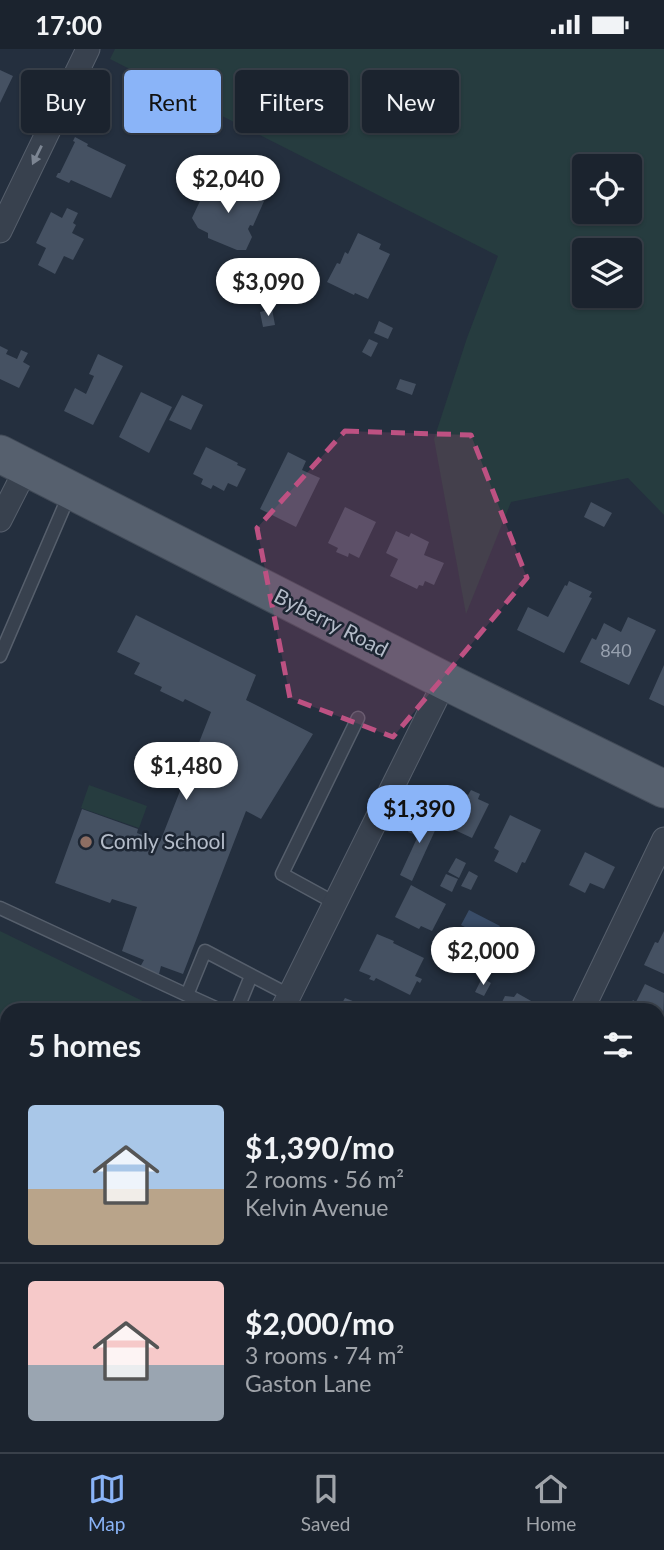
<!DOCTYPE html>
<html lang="en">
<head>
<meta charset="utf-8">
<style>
	body { margin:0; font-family:Lato,sans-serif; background:#282f3a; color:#f1f3f6; height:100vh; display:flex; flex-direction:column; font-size:26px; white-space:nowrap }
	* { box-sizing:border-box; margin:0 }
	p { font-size:23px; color:#a0a4aa }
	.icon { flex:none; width:38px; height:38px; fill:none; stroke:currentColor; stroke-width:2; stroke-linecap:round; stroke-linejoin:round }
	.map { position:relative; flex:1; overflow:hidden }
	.side { position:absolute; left:0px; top:954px; width:665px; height:450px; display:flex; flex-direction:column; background:#1b232e; border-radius:21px 21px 0 0; box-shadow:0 2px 5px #0004,0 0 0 2px #39404a }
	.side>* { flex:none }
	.guide { position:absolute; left:21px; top:21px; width:623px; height:63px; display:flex; gap:14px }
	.tools { position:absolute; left:572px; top:105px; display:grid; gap:14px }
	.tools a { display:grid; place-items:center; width:70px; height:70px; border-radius:7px; background:#1b232e; box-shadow:0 2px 5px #0004,0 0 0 2px #39404a; font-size:35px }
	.price { position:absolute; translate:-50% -60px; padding:0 16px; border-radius:24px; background:#fff; color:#222; font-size:23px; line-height:46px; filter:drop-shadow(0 2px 4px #0008) }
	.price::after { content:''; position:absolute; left:50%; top:42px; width:21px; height:16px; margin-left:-10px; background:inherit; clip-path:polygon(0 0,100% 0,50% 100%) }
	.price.selected { background:#8ab4f8; color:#111 }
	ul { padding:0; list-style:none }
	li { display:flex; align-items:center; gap:21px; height:175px; padding:0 28px }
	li+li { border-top:2px solid #39404a }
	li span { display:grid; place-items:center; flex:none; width:196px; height:140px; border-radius:7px; color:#555 }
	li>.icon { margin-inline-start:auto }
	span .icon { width:84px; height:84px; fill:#fffc; stroke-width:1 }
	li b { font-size:30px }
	h2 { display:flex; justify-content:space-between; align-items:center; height:84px; padding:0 28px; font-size:30px }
	.chip { padding:0 24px; border-radius:7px; background:#1b232e; box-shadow:0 2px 5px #0004,0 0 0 2px #39404a; font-size:24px; line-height:63px }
	.chip.selected { background:#8ab4f8; color:#111 }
	.status { display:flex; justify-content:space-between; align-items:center; height:49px; padding:0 35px; background:#1b232e; direction:ltr }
	.status svg { height:19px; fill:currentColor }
	.tab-bar { display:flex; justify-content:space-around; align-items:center; height:98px; border-top:2px solid #39404a; background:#1b232e; font-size:19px; color:#a0a4aa }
	.tab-bar a { display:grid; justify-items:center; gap:4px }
	.tab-bar .selected { color:#8ab4f8 }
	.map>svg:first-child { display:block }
</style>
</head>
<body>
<div class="status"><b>17:00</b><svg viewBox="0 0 49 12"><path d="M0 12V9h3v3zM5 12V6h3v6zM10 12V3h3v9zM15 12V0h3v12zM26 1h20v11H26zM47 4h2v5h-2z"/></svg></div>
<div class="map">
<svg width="664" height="1403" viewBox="0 0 664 1403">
	<rect width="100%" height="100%" fill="#242f3e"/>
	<!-- green -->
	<path fill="#263c3f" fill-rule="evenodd" d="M 115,0 L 664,0 L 664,466 L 628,429 L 511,453 L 466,565 L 434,390 L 467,289 L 498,207 L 110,10 ZM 630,117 L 630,163 L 584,163 L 584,117 ZM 630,201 L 630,247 L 584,247 L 584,201 Z
		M 89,736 L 147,757 L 139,779 L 81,759 Z
		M 0,882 L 161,961 L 7,961 L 7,1396 L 33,1397 L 30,1403 L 0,1403 Z"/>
	<!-- water -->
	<path fill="#394c67" d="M 469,861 L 500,877 L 492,892 L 461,876 Z"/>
	<!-- building -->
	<path fill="#455162" d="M 0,21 L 13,27 L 0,54 Z
		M 75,88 L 88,95 L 87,97 L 126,116 L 111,149 L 71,131 L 69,134 L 56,128 L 58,124 L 60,124 L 75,93 L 73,92 Z
		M 210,131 L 232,140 L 233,138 L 245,143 L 246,141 L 265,150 L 253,177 L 250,176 L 248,180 L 252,188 L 246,201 L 237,201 L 208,189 L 208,184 L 198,179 L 192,169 Z
		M 67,159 L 78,164 L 73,174 L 76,176 L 72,184 L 84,190 L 73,211 L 64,207 L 55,225 L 38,216 L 46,199 L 36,194 L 51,163 L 62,169 Z
		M 358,184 L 381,195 L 379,200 L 390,205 L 368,250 L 355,244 L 354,246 L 327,233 L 337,214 L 340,215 L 345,203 L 348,205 Z
		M 272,260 L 275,276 L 263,278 L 260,263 Z
		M 379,272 L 393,279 L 388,290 L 374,284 Z
		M 369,290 L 378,294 L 371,308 L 362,303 Z
		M 0,297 L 8,301 L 6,305 L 17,310 L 21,301 L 28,304 L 23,313 L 30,317 L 19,339 L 0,330 Z
		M 98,305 L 123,317 L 93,376 L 64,362 L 75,339 L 86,345 L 94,327 L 89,325 Z
		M 400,330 L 416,335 L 412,346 L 396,340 Z
		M 141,343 L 172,358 L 149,404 L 119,388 Z
		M 182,346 L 203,356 L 191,381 L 169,371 Z
		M 206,398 L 238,414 L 237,416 L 246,420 L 237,438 L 228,434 L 224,442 L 213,436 L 211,440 L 201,435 L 203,430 L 193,425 Z
		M 288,403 L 306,412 L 302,421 L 320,429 L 296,478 L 260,460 Z
		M 591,453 L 612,464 L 604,478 L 584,468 Z
		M 345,458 L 376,473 L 359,509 L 349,504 L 348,508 L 336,503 L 338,499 L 328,494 Z
		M 396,482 L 409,488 L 411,484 L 429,493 L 424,506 L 444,514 L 434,536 L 425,532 L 423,537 L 419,536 L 417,540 L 390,527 L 398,510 L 386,504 Z
		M 569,532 L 592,543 L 589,548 L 592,549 L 564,604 L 517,581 L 528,558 L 548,568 L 565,536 L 567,537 Z
		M 136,566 L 256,626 L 246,651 L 313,685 L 261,770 L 246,762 L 183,925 L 161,917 L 159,925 L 140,918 L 144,911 L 122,902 L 137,858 L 112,850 L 110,854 L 55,834 L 82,760 L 138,780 L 137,784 L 160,793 L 211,663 L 185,650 L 183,653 L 160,642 L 162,638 L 134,625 L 140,614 L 117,603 Z
		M 628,568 L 656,581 L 629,636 L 580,613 L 592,589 L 596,591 L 604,574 L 621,583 Z
		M 664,616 L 664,657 L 649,650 Z
		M 458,741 L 468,746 L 471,741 L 480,745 L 478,750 L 489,755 L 472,789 L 442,775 Z
		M 417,766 L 438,775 L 412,832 L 400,826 L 418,787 L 408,783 Z
		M 510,766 L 541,781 L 525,814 L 522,813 L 517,824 L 494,812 L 499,802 L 494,799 Z
		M 585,803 L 615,818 L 604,840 L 590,834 L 585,844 L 569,836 Z
		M 456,809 L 466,814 L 459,829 L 448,823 Z
		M 469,822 L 478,827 L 471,841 L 461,837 Z
		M 446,825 L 458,830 L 452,843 L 440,837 Z
		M 411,836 L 446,855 L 432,882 L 421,877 L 419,880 L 395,868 Z
		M 664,882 L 664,925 L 644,916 L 655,893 L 658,894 Z
		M 377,885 L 394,892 L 393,894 L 424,909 L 415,927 L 422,930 L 420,934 L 417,932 L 410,946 L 376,929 L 374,932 L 369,930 L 371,927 L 359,922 Z
		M 484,909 L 497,916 L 493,924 L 480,918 Z
		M 482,929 L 491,934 L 484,947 L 475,943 Z
		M 645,935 L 664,944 L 663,983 L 658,980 L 658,961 L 627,961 L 633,951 L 636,953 Z
		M 517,944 L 540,957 L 538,961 L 498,961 L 505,947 L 514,948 Z
		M 345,949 L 363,956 L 362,958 L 367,961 L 338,961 Z
		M 659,1040 L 664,1042 L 664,1083 L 658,1080 Z
		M 664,1306 L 664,1351 L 658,1348 L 658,1318 Z
		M 134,1396 L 175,1396 L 172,1403 L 143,1403 Z
		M 240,1396 L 287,1396 L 283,1403 L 236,1403 Z
		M 384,1396 L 431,1396 L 432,1400 L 438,1403 L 381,1403 Z
		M 492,1396 L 538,1396 L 535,1403 L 489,1403 Z"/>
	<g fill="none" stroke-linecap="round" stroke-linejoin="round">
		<!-- service casing -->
		<g stroke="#565f6c" stroke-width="15">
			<path id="service" d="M 0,607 L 70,444
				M 335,854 L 282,825 L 358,669
				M 0,859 L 187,946
				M 220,961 L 187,946 L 205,902 L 289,946
				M 237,961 L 251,927"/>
		</g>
		<!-- minor casing -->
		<g stroke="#565f6c" stroke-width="25">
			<path id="minor" d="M 0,182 L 88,0
				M 0,471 L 27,418
				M 282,961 L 445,632
				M 582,961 L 664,790
				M 658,1238 L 664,1229
				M 658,1390 L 664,1393
				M 67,1403 L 70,1396
				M 333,1403 L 336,1396
				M 581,1403 L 584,1396"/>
		</g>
		<!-- primary casing -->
		<g stroke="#414a57" stroke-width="39">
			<path id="primary" d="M 0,405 L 445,632 L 664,740"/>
		</g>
		<!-- service -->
		<use href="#service" stroke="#38414e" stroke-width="12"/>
		<!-- minor -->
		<use href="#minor" stroke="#38414e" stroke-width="23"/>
		<!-- primary -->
		<use href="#primary" stroke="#56606e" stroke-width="37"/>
	</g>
	<!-- one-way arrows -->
	<defs><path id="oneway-solid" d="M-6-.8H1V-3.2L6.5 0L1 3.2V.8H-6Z" transform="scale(1.75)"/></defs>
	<use fill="#7c8592" href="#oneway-solid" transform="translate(37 106) rotate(116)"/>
	<!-- marked area -->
	<path fill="#bd5182" fill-opacity="0.2" stroke="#bd5182" stroke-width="5" stroke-dasharray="14 9" stroke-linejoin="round" d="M 345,382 L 471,386 L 527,529 L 393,688 L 290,649 L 257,479 Z"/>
	<!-- markers -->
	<circle fill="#8d6e63" stroke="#1d2633" stroke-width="2.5" cx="86" cy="793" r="7"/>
	<g text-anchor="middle" stroke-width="5" stroke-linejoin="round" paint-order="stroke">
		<!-- number labels -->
		<g font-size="18" fill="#98a1af">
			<text x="616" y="608">840</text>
		</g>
		<!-- street labels -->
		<g font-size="21" fill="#b4bcc9" stroke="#1d2633">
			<text transform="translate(331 574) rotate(27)" y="7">Byberry Road</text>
		</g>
		<!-- poi labels -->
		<g font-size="21" fill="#b4bcc9" stroke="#1d2633" text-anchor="start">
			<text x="100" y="800">Comly School</text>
		</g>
	</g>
</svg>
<div class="tools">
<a><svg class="icon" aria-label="locate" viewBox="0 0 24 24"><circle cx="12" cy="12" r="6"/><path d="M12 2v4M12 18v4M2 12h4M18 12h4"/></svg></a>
<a><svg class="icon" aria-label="layers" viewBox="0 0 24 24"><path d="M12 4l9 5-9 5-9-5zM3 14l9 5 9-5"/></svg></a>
</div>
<b class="price" style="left:228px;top:166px">$2,040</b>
<b class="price" style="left:268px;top:269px">$3,090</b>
<b class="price" style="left:186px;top:753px">$1,480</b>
<b class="price selected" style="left:419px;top:796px">$1,390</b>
<b class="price" style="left:483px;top:938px">$2,000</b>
<div class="guide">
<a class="chip">Buy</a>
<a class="chip selected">Rent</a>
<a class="chip">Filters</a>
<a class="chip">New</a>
</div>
<section class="side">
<h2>5 homes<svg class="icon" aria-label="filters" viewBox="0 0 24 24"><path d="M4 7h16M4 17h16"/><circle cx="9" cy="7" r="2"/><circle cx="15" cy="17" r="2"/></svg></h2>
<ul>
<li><span style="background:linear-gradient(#a9c7e8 60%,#b9a48a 0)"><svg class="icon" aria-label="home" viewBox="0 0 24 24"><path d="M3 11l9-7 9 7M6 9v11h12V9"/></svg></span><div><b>$1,390/mo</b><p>2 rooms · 56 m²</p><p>Kelvin Avenue</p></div></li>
<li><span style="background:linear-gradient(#f6c9c9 60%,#9aa5b1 0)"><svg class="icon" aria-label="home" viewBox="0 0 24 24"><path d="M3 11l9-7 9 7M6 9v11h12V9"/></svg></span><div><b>$2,000/mo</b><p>3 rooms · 74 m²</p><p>Gaston Lane</p></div></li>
</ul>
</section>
</div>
<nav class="tab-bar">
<a class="selected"><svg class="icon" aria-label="map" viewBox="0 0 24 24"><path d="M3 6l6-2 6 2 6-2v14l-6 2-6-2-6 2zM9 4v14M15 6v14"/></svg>Map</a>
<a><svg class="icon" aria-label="saved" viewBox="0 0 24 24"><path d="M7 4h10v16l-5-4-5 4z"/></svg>Saved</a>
<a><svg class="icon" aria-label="home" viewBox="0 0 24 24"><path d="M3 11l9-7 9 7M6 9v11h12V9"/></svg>Home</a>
</nav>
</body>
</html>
